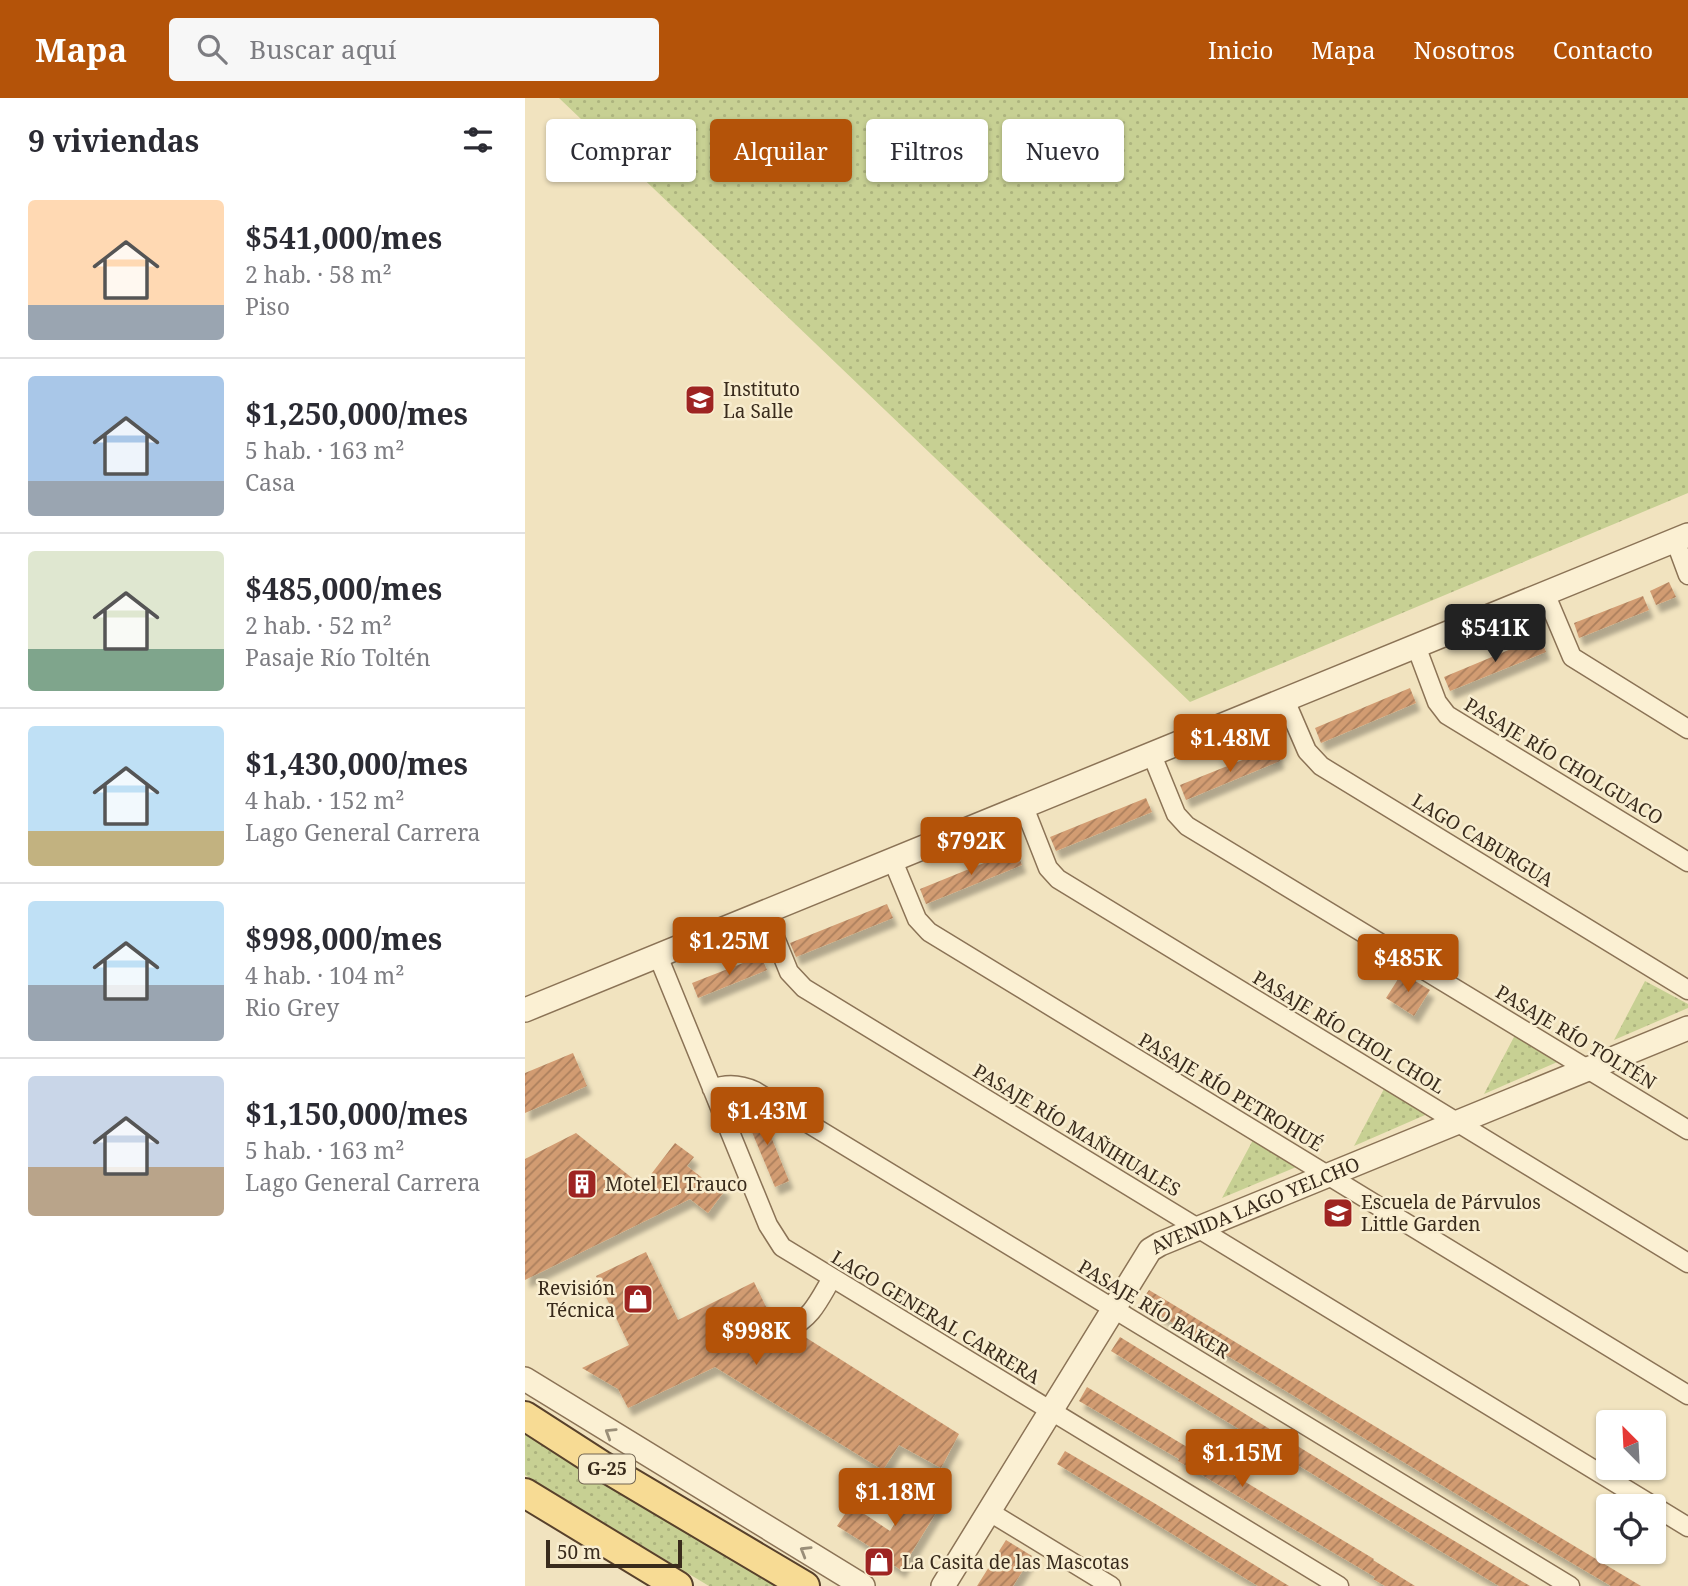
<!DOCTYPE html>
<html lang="es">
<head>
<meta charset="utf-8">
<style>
	body { margin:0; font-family:"Noto Serif",serif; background:#f7f7f7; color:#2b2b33; height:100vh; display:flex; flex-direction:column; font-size:26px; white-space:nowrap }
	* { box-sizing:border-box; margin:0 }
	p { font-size:23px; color:#7c7c81 }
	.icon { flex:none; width:38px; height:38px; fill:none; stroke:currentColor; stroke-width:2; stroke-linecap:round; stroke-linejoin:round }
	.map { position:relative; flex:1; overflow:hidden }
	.sheet { display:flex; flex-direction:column; background:#fff; width:525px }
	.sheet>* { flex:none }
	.hud { position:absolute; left:21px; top:21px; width:665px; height:63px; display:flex; gap:14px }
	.needle { width:46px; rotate:336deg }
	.controls { position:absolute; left:1071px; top:1312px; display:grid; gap:14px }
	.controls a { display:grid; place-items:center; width:70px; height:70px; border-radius:7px; background:#fff; box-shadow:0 2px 5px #0004; font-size:35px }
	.scale { position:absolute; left:21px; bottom:18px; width:136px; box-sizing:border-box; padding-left:7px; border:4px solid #392b1c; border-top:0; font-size:19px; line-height:24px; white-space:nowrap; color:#392b1c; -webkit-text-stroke:5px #f8edcf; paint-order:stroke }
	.price { position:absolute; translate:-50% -60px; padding:0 16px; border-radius:7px; background:#b45309; color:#fff; font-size:23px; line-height:46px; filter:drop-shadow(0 2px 4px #0008) }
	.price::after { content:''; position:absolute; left:50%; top:42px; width:21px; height:16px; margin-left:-10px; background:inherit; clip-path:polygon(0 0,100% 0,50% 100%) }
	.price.on { background:#222; color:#fff }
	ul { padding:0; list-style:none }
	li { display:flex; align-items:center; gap:21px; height:175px; padding:0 28px }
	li+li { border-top:2px solid #e1e1e2 }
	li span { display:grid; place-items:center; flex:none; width:196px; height:140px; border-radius:7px; color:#555 }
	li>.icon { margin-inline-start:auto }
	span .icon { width:84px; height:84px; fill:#fffc; stroke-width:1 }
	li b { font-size:30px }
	h2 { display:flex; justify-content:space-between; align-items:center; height:84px; padding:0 28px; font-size:30px }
	.tag { padding:0 24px; border-radius:7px; background:#fff; box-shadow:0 2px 5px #0004; font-size:24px; line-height:63px }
	.tag.on { background:#b45309; color:#fff }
	header { display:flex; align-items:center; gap:42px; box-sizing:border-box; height:98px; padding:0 35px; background:#b45309; color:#fff }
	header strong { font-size:33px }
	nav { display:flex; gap:38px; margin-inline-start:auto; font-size:24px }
	.search { width:490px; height:63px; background:#f7f7f7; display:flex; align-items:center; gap:18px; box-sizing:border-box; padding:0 24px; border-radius:7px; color:#7c7c81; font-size:26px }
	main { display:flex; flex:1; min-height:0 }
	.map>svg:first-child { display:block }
</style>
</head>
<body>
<header>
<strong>Mapa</strong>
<div class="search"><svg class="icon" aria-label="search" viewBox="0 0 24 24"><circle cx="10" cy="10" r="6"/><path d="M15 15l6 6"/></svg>Buscar aquí</div>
<nav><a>Inicio</a><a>Mapa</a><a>Nosotros</a><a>Contacto</a></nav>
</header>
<main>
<section class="sheet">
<h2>9 viviendas<svg class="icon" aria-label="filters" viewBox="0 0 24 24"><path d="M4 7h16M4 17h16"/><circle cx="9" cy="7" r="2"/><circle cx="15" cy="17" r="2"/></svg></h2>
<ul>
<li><span style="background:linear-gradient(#ffd9b3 75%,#9aa5b1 0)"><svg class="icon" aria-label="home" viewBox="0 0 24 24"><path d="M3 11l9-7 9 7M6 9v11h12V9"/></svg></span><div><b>$541,000/mes</b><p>2 hab. · 58 m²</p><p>Piso</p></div></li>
<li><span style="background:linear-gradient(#a9c7e8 75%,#9aa5b1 0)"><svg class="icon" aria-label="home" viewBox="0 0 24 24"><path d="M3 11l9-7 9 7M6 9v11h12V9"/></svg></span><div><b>$1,250,000/mes</b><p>5 hab. · 163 m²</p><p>Casa</p></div></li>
<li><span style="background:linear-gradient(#dfe7d0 70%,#7fa58c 0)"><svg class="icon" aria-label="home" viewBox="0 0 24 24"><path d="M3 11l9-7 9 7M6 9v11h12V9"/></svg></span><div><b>$485,000/mes</b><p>2 hab. · 52 m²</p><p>Pasaje Río Toltén</p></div></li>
<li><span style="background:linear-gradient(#bfe0f5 75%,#c2b280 0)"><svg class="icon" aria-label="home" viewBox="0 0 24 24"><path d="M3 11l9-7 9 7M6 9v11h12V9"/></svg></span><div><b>$1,430,000/mes</b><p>4 hab. · 152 m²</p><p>Lago General Carrera</p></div></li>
<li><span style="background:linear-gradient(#bfe0f5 60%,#9aa5b1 0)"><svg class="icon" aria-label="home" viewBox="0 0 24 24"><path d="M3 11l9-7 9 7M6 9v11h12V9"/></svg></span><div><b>$998,000/mes</b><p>4 hab. · 104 m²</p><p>Rio Grey</p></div></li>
<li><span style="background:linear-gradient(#c9d6e8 65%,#b9a48a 0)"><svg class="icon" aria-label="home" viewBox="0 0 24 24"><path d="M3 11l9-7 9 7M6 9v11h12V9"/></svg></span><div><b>$1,150,000/mes</b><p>5 hab. · 163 m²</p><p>Lago General Carrera</p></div></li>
</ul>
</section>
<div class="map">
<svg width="1163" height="1488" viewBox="0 0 1163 1488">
	<defs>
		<pattern id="grass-dots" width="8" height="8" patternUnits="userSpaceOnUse" patternTransform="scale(1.75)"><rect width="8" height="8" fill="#c7d093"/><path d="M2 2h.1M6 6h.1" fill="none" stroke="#acb37e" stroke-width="1.8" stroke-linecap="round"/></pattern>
		<pattern id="building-hatch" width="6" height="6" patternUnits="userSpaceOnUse" patternTransform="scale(1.75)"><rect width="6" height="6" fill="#d29c72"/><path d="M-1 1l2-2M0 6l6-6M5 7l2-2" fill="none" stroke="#ab7f5d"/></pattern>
		<filter id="shadow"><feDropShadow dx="4.5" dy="8" stdDeviation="2" flood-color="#0004"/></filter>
	</defs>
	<rect width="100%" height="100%" fill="#f1e3bf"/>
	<!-- grass -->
	<path fill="url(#grass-dots)" d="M 34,0 L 1163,0 L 1163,395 L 665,604 Z
		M 1120,883 L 1163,906 L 1163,910 L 1089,942 Z
		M 990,937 L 1037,962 L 959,996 Z
		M 860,989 L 907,1014 L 829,1048 Z
		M 728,1042 L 776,1067 L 697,1100 Z
		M 0,1332 L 261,1488 L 184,1488 L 0,1377 Z"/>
	<!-- building -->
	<path fill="url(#building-hatch)" filter="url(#shadow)" d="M 1144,484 L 1151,499 L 1131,507 L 1125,493 Z
		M 1118,498 L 1124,512 L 1054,540 L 1049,525 Z
		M 1015,539 L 1021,554 L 925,593 L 919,579 Z
		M 885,590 L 891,605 L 796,645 L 790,630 Z
		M 750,649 L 755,663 L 661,702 L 655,687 Z
		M 621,700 L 627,714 L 531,753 L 525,739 Z
		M 491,752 L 497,767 L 401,806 L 395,791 Z
		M 362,806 L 368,820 L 271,859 L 265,845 Z
		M 236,858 L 242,872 L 173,900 L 167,885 Z
		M 877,875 L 905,892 L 889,918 L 861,900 Z
		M 48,955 L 62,988 L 0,1015 L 0,975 Z
		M 234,1009 L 264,1083 L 250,1089 L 219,1015 Z
		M 51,1035 L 117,1088 L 150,1045 L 169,1059 L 162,1068 L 185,1086 L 188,1082 L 201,1091 L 183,1115 L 165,1101 L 0,1182 L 0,1061 Z
		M 121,1154 L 153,1222 L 229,1184 L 260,1248 L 280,1239 L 434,1336 L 416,1370 L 374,1347 L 358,1372 L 190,1269 L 103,1310 L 93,1291 L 57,1270 L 104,1247 L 71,1178 Z
		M 624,1192 L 891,1353 L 1116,1488 L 1086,1488 L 1006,1441 L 615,1205 Z
		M 595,1239 L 849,1395 L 1005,1488 L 974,1488 L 850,1414 L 586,1253 Z
		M 562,1289 L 849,1461 L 848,1462 L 890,1488 L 860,1488 L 848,1481 L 850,1479 L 653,1363 L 654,1361 L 554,1303 Z
		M 540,1353 L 629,1405 L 764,1488 L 733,1488 L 723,1482 L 532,1366 Z
		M 392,1391 L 403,1398 L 407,1392 L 420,1400 L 376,1472 L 351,1456 L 352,1453 L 312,1428 L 326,1407 L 365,1433 Z
		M 481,1442 L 507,1458 L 488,1488 L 452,1488 Z"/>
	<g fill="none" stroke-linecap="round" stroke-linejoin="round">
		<!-- minor casing -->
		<g stroke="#8b7356" stroke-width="21">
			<path id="minor" d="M 1150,442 L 1163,477
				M 1020,495 L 1047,559 L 1163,631
				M 891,548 L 912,604 L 922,617 L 1163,764
				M 760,602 L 782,653 L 796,668 L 1163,892
				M 627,657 L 651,716 L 662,728 L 1163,1032
				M 499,709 L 523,770 L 533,781 L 1163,1165
				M 368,763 L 392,821 L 404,834 L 1163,1297
				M 240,815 L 264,874 L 279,890 L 1163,1429
				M 133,858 L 243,1127 L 257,1149 L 814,1488
				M 187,991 C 202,985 215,986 230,993 L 1045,1488
				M 263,1231 C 287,1220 294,1202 307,1180
				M 463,1413 L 586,1488"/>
		</g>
		<!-- tertiary casing -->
		<g stroke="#8b7356" stroke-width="26">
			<g id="tertiary">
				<path d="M 0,912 L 1163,437"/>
				<path d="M 0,1281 L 338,1488"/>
				<path id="s1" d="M 418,1488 L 625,1152 L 635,1146 L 1163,930"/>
			</g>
		</g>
		<!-- primary casing -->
		<g stroke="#58412b" stroke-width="32">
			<path id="primary" d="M 0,1318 L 76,1367 L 280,1488
				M 0,1395 L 153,1488"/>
		</g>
		<!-- minor -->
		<use href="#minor" stroke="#fbf0d3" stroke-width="18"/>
		<!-- tertiary -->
		<use href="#tertiary" stroke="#fbf0d3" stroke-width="23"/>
		<!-- primary -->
		<use href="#primary" stroke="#f7db94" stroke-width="28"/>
	</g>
	<!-- one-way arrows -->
	<defs><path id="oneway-chevron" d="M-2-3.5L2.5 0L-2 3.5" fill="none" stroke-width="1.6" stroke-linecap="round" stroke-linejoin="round" transform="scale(1.75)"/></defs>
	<g stroke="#9a8e78">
		<use href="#oneway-chevron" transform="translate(85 1335) rotate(-148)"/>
		<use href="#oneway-chevron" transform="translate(280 1453) rotate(-149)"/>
	</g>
	<!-- icons -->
	<defs>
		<g id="school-square" transform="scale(1.575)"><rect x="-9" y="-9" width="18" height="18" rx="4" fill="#9e2422" stroke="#f8edcf"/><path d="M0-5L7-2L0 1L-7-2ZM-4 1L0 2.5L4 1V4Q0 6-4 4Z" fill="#fff"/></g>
		<g id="building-square" transform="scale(1.575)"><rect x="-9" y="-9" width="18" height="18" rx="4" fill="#9e2422" stroke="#f8edcf"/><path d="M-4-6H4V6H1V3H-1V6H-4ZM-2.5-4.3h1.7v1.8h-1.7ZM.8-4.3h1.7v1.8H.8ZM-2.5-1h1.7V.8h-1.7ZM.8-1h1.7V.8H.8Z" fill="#fff"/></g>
		<g id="shop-square" transform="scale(1.575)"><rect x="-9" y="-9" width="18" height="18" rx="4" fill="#9e2422" stroke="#f8edcf"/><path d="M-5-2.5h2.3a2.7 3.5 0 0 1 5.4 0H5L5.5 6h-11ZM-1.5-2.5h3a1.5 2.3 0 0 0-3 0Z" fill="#fff"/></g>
	</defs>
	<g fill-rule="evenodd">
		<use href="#school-square" x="175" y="302"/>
		<use href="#building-square" x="57" y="1086"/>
		<use href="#school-square" x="813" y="1115"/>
		<use href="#shop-square" x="113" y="1201"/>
		<use href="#shop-square" x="354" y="1464"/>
	</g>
	<g text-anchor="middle" stroke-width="5" stroke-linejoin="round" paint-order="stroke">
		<!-- shield labels -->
		<rect fill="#f8edcf" stroke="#726552" stroke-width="2" x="54" y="1356.5" width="56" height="29" rx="5"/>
		<g font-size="18" font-weight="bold" fill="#392b1c">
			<text x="82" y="1377">G-25</text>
		</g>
		<!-- poi labels -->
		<g font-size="19" fill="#392b1c" stroke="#f8edcf" text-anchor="start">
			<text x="198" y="298">Instituto<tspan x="198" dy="22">La Salle</tspan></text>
			<text x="80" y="1093">Motel El Trauco</text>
			<text x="836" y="1111">Escuela de Párvulos<tspan x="836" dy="22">Little Garden</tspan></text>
			<text x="90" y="1197" text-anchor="end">Revisión<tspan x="90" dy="22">Técnica</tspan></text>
			<text x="377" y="1471">La Casita de las Mascotas</text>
		</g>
		<!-- street labels -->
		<g font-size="19" fill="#392b1c" stroke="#f8edcf">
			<text transform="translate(1039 663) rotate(31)" y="7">PASAJE RÍO CHOLGUACO</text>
			<text transform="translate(958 742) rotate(31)" y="7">LAGO CABURGUA</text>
			<text transform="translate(824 934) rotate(31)" y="7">PASAJE RÍO CHOL CHOL</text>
			<text transform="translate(1051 939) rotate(31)" y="7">PASAJE RÍO TOLTÉN</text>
			<text transform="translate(706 994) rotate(31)" y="7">PASAJE RÍO PETROHUÉ</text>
			<text transform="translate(552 1032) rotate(31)" y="7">PASAJE RÍO MAÑIHUALES</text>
			<text dy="7" stroke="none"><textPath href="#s1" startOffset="509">AVENIDA LAGO YELCHO</textPath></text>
			<text transform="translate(629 1211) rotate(31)" y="7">PASAJE RÍO BAKER</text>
			<text transform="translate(411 1219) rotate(31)" y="7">LAGO GENERAL CARRERA</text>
		</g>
	</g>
</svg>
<div class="controls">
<a><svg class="needle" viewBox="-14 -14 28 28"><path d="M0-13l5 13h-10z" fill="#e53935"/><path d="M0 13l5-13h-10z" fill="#7c7c81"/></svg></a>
<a><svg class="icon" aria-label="locate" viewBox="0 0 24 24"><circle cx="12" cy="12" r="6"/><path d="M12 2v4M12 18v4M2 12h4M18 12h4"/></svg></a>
</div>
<div class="scale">50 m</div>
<b class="price on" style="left:970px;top:566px">$541K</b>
<b class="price" style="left:705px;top:676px">$1.48M</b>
<b class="price" style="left:446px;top:779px">$792K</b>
<b class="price" style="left:204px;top:879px">$1.25M</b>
<b class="price" style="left:883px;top:896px">$485K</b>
<b class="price" style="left:242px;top:1049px">$1.43M</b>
<b class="price" style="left:231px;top:1269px">$998K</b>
<b class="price" style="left:717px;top:1391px">$1.15M</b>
<b class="price" style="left:370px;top:1430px">$1.18M</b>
<div class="hud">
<a class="tag">Comprar</a>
<a class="tag on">Alquilar</a>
<a class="tag">Filtros</a>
<a class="tag">Nuevo</a>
</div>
</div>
</main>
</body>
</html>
